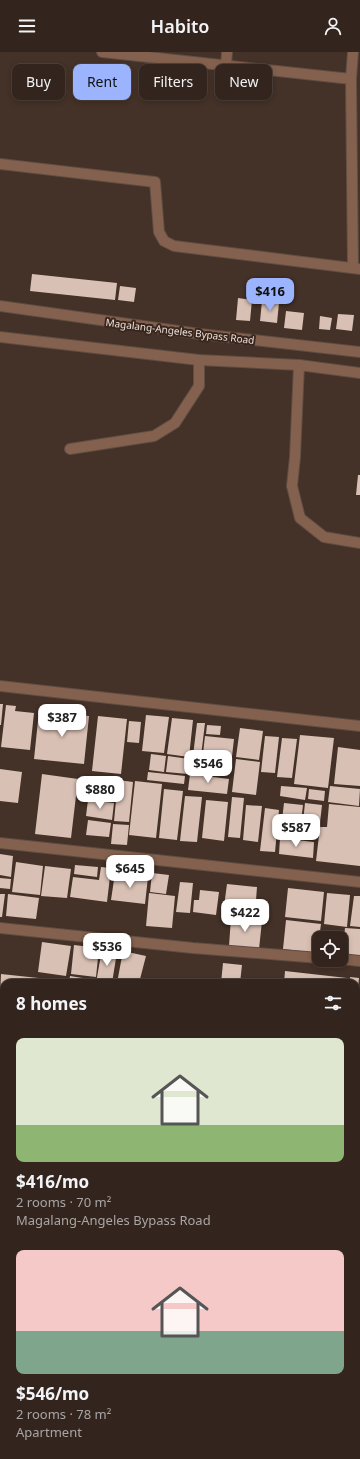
<!DOCTYPE html>
<html lang="en">
<head>
<meta charset="utf-8">
<style>
	body { margin:0; font-family:"Noto Sans",sans-serif; background:#3b2d26; color:#f1f3f6; height:100vh; display:flex; flex-direction:column; font-size:15px; white-space:nowrap }
	* { box-sizing:border-box; margin:0 }
	p { font-size:13px; color:#a9a5a4 }
	.icon { flex:none; width:22px; height:22px; fill:none; stroke:currentColor; stroke-width:2; stroke-linecap:round; stroke-linejoin:round }
	.map { position:relative; flex:1; overflow:hidden }
	.details { position:absolute; left:0px; top:927px; width:360px; height:480px; display:flex; flex-direction:column; background:#33251d; border-radius:12px 12px 0 0; box-shadow:0 2px 6px #0003,0 0 0 1px #4e423b }
	.details>* { flex:none }
	.guide { position:absolute; left:12px; top:12px; width:336px; height:36px; display:flex; gap:8px }
	.fabs { position:absolute; left:312px; top:879px; display:grid; gap:8px }
	.fabs a { display:grid; place-items:center; width:36px; height:36px; border-radius:8px; background:#33251d; box-shadow:0 2px 6px #0003,0 0 0 1px #4e423b; font-size:20px }
	.price { position:absolute; translate:-50% -34px; padding:0 9px; border-radius:8px; background:#fff; color:#222; font-size:13px; line-height:26px; filter:drop-shadow(0 1px 2px #0008) }
	.price::after { content:''; position:absolute; left:50%; top:24px; width:12px; height:9px; margin-left:-6px; background:inherit; clip-path:polygon(0 0,100% 0,50% 100%) }
	.price.on { background:#9cb4fd; color:#111 }
	ul { padding:0; list-style:none }
	li { display:grid; align-content:center; gap:8px; height:212px; padding:0 16px }
	li span { display:grid; place-items:center; height:124px; border-radius:8px; color:#555 }
	li>.icon { margin-inline-start:auto }
	span .icon { width:72px; height:72px; fill:#fffc; stroke-width:1 }
	li b { font-size:17px }
	h2 { display:flex; justify-content:space-between; align-items:center; height:48px; padding:0 16px; font-size:17px }
	.chip { padding:0 14px; border-radius:8px; background:#33251d; box-shadow:0 2px 6px #0003,0 0 0 1px #4e423b; font-size:14px; line-height:36px }
	.chip.on { background:#9cb4fd; color:#111 }
	header { display:flex; justify-content:space-between; align-items:center; height:52px; padding:0 16px; background:#33251d; font-size:18px; font-weight:600 }
	.map>svg:first-child { display:block }
</style>
</head>
<body>
<header><svg class="icon" aria-label="menu" viewBox="0 0 24 24"><path d="M4 6h16M4 12h16M4 18h16"/></svg>Habito<svg class="icon" aria-label="person" viewBox="0 0 24 24"><circle cx="12" cy="8" r="4"/><path d="M4 21q1-7 8-7t8 7"/></svg></header>
<div class="map">
<svg width="360" height="1407" viewBox="0 0 360 1407">
	<rect width="100%" height="100%" fill="#443127"/>
	<g fill="none" stroke-linecap="round" stroke-linejoin="round">
		<!-- stream -->
		<path stroke="#111938" stroke-width="6" d="M 356,1275 L 360,1273
			M 0,1300 L 4,1299"/>
	</g>
	<!-- building -->
	<path fill="#d9c0b4" d="M 32,222 L 117,231 L 115,248 L 30,239 Z
		M 120,234 L 136,236 L 134,250 L 118,248 Z
		M 238,246 L 252,248 L 250,269 L 236,268 Z
		M 262,249 L 279,251 L 277,271 L 260,269 Z
		M 286,259 L 304,261 L 302,278 L 284,276 Z
		M 338,262 L 354,263 L 352,279 L 336,277 Z
		M 320,264 L 332,266 L 330,278 L 319,277 Z
		M 358,423 L 360,423 L 360,443 L 356,443 Z
		M 0,652 L 3,652 L 1,673 L 0,673 Z
		M 6,653 L 16,654 L 15,659 L 34,661 L 30,698 L 1,695 Z
		M 39,659 L 89,664 L 84,712 L 34,707 Z
		M 146,663 L 169,665 L 164,701 L 142,699 Z
		M 98,664 L 127,667 L 121,722 L 92,719 Z
		M 172,666 L 193,668 L 189,705 L 167,702 Z
		M 129,669 L 141,670 L 139,691 L 127,690 Z
		M 197,671 L 205,671 L 199,721 L 191,720 Z
		M 207,673 L 221,674 L 220,683 L 206,682 Z
		M 240,676 L 263,679 L 259,708 L 236,705 Z
		M 300,683 L 334,686 L 328,736 L 294,732 Z
		M 205,684 L 234,687 L 230,722 L 201,719 Z
		M 265,684 L 279,685 L 275,721 L 261,720 Z
		M 282,686 L 297,687 L 292,726 L 277,725 Z
		M 338,695 L 360,698 L 360,734 L 334,732 Z
		M 151,702 L 166,704 L 164,720 L 149,718 Z
		M 168,704 L 189,707 L 188,722 L 166,720 Z
		M 236,707 L 260,710 L 256,743 L 232,740 Z
		M 0,717 L 22,720 L 18,751 L 0,749 Z
		M 148,720 L 185,724 L 184,732 L 147,728 Z
		M 42,722 L 78,727 L 71,786 L 35,782 Z
		M 190,722 L 229,727 L 227,742 L 188,738 Z
		M 92,725 L 116,728 L 113,747 L 89,744 Z
		M 118,728 L 133,730 L 129,770 L 114,769 Z
		M 135,729 L 162,732 L 156,786 L 129,783 Z
		M 281,734 L 307,736 L 305,748 L 280,744 Z
		M 330,734 L 360,737 L 359,754 L 328,750 Z
		M 164,737 L 183,739 L 177,788 L 159,786 Z
		M 309,737 L 325,739 L 324,749 L 308,747 Z
		M 185,744 L 202,745 L 197,790 L 180,789 Z
		M 232,745 L 244,746 L 240,786 L 228,785 Z
		M 88,748 L 114,751 L 112,768 L 86,764 Z
		M 206,748 L 228,750 L 224,789 L 202,786 Z
		M 284,751 L 303,753 L 301,770 L 282,768 Z
		M 305,751 L 322,753 L 320,771 L 303,770 Z
		M 329,752 L 360,755 L 360,814 L 316,809 L 320,775 L 327,775 Z
		M 246,753 L 262,754 L 258,790 L 243,788 Z
		M 265,756 L 279,758 L 275,800 L 260,799 Z
		M 88,768 L 111,771 L 109,785 L 86,783 Z
		M 113,772 L 129,773 L 127,793 L 111,792 Z
		M 289,773 L 314,775 L 313,785 L 288,782 Z
		M 280,786 L 314,790 L 313,806 L 279,802 Z
		M 0,802 L 13,804 L 11,825 L 0,823 Z
		M 16,810 L 43,814 L 40,843 L 12,840 Z
		M 75,813 L 98,815 L 97,825 L 74,822 Z
		M 45,814 L 71,817 L 67,846 L 41,844 Z
		M 101,815 L 111,816 L 107,850 L 70,845 L 73,825 L 99,828 Z
		M 115,821 L 148,825 L 145,852 L 111,848 Z
		M 152,821 L 169,823 L 166,842 L 150,840 Z
		M 0,826 L 11,827 L 10,837 L 0,836 Z
		M 180,830 L 193,831 L 190,861 L 176,860 Z
		M 227,832 L 257,835 L 256,848 L 262,849 L 260,866 L 223,862 Z
		M 288,836 L 324,840 L 321,869 L 285,865 Z
		M 200,838 L 219,840 L 216,863 L 193,860 L 194,848 L 199,848 Z
		M 149,841 L 175,844 L 172,876 L 146,874 Z
		M 327,841 L 350,843 L 347,875 L 324,872 Z
		M 0,842 L 5,842 L 2,865 L 0,865 Z
		M 8,842 L 39,846 L 36,867 L 6,864 Z
		M 354,844 L 360,844 L 360,875 L 350,874 Z
		M 231,866 L 262,869 L 259,897 L 229,894 Z
		M 286,868 L 321,872 L 317,901 L 283,897 Z
		M 345,876 L 360,877 L 360,904 L 342,902 Z
		M 42,890 L 71,894 L 66,924 L 38,920 Z
		M 74,893 L 99,896 L 96,925 L 71,922 Z
		M 102,897 L 117,900 L 112,931 L 96,931 Z
		M 123,899 L 146,904 L 139,931 L 117,931 Z
		M 223,911 L 242,913 L 240,931 L 221,931 Z
		M 285,919 L 347,926 L 347,931 L 284,931 Z
		M 1,922 L 48,927 L 48,931 L 4,931 L 4,946 L 0,946 Z
		M 70,924 L 95,928 L 94,931 L 69,931 Z
		M 350,925 L 359,926 L 357,948 L 356,948 L 356,931 L 350,931 Z
		M 50,927 L 66,929 L 66,931 L 49,931 Z
		M 360,968 L 360,995 L 356,996 L 356,969 Z
		M 360,1000 L 360,1029 L 356,1030 L 356,1001 Z
		M 360,1087 L 360,1126 L 359,1126 L 356,1112 L 356,1088 Z
		M 356,1130 L 360,1141 L 360,1149 L 356,1150 Z
		M 2,1134 L 4,1138 L 4,1161 L 0,1162 L 0,1135 Z
		M 356,1163 L 360,1163 L 360,1176 L 356,1176 Z
		M 360,1180 L 360,1195 L 356,1195 L 356,1181 Z
		M 4,1187 L 4,1224 L 0,1215 L 0,1189 Z
		M 360,1200 L 360,1224 L 359,1224 L 356,1201 Z
		M 356,1233 L 360,1251 L 356,1252 Z
		M 0,1251 L 4,1251 L 4,1262 L 0,1262 Z
		M 4,1263 L 4,1280 L 0,1280 L 0,1264 Z
		M 4,1285 L 4,1295 L 0,1296 L 0,1286 Z
		M 356,1298 L 360,1298 L 360,1313 L 356,1314 Z
		M 360,1318 L 360,1331 L 356,1332 L 356,1319 Z
		M 360,1377 L 360,1390 L 356,1391 L 356,1378 Z
		M 65,1403 L 82,1403 L 83,1407 L 65,1407 Z
		M 87,1403 L 105,1403 L 105,1405 L 87,1407 Z
		M 128,1403 L 144,1403 L 144,1407 L 109,1407 Z
		M 149,1403 L 161,1403 L 162,1407 L 149,1407 Z
		M 164,1403 L 180,1403 L 181,1407 L 165,1407 Z
		M 186,1403 L 211,1403 L 212,1406 L 187,1407 Z"/>
	<g fill="none" stroke-linecap="round" stroke-linejoin="round">
		<!-- service casing -->
		<g stroke="#5f4d43" stroke-width="12">
			<path id="service" d="M 299,313 L 295,405 L 292,434 L 300,466 L 324,485 L 360,491
				M 70,397 L 154,384 L 175,371 L 199,334 L 199,308"/>
		</g>
		<!-- minor casing -->
		<g stroke="#5f4d43" stroke-width="12">
			<path id="minor" d="M 102,0 L 351,27
				M 226,13 L 227,0
				M 0,112 L 155,130 L 159,180 L 164,189 L 174,194 L 360,217
				M 353,216 L 351,27 L 353,0
				M 0,634 L 360,674
				M 0,791 L 360,830
				M 0,876 L 193,896 L 319,906
				M 341,907 L 360,909
				M 0,960 L 4,960
				M 356,1076 L 360,1075
				M 0,1123 L 4,1123
				M 356,1397 L 360,1396
				M 308,1407 L 327,1403"/>
		</g>
		<!-- tertiary casing -->
		<g stroke="#5f4d43" stroke-width="12">
			<path id="tertiary" d="M 0,254 L 200,282 L 360,300
				M 0,285 L 199,308 L 299,313 L 360,321"/>
		</g>
		<!-- service -->
		<use href="#service" stroke="#84614e" stroke-width="10"/>
		<!-- minor -->
		<use href="#minor" stroke="#84614e" stroke-width="10"/>
		<!-- tertiary -->
		<use href="#tertiary" stroke="#84614e" stroke-width="10"/>
	</g>
	<g text-anchor="middle" stroke-width="4" stroke-linejoin="round" paint-order="stroke">
		<!-- street labels -->
		<g font-size="10" fill="#ecdfd9" stroke="#39271d">
			<text transform="translate(180 279) rotate(7)" y="4">Magalang-Angeles Bypass Road</text>
		</g>
	</g>
</svg>
<div class="fabs">
<a><svg class="icon" aria-label="locate" viewBox="0 0 24 24"><circle cx="12" cy="12" r="6"/><path d="M12 2v4M12 18v4M2 12h4M18 12h4"/></svg></a>
</div>
<b class="price on" style="left:270px;top:260px">$416</b>
<b class="price" style="left:62px;top:686px">$387</b>
<b class="price" style="left:208px;top:732px">$546</b>
<b class="price" style="left:100px;top:758px">$880</b>
<b class="price" style="left:296px;top:796px">$587</b>
<b class="price" style="left:130px;top:837px">$645</b>
<b class="price" style="left:245px;top:881px">$422</b>
<b class="price" style="left:107px;top:915px">$536</b>
<div class="guide">
<a class="chip">Buy</a>
<a class="chip on">Rent</a>
<a class="chip">Filters</a>
<a class="chip">New</a>
</div>
<section class="details">
<h2>8 homes<svg class="icon" aria-label="filters" viewBox="0 0 24 24"><path d="M4 7h16M4 17h16"/><circle cx="9" cy="7" r="2"/><circle cx="15" cy="17" r="2"/></svg></h2>
<ul>
<li><span style="background:linear-gradient(#dfe7d0 70%,#8fb573 0)"><svg class="icon" aria-label="home" viewBox="0 0 24 24"><path d="M3 11l9-7 9 7M6 9v11h12V9"/></svg></span><div><b>$416/mo</b><p>2 rooms · 70 m²</p><p>Magalang-Angeles Bypass Road</p></div></li>
<li><span style="background:linear-gradient(#f6c9c9 65%,#7fa58c 0)"><svg class="icon" aria-label="home" viewBox="0 0 24 24"><path d="M3 11l9-7 9 7M6 9v11h12V9"/></svg></span><div><b>$546/mo</b><p>2 rooms · 78 m²</p><p>Apartment</p></div></li>
</ul>
</section>
</div>
</body>
</html>
